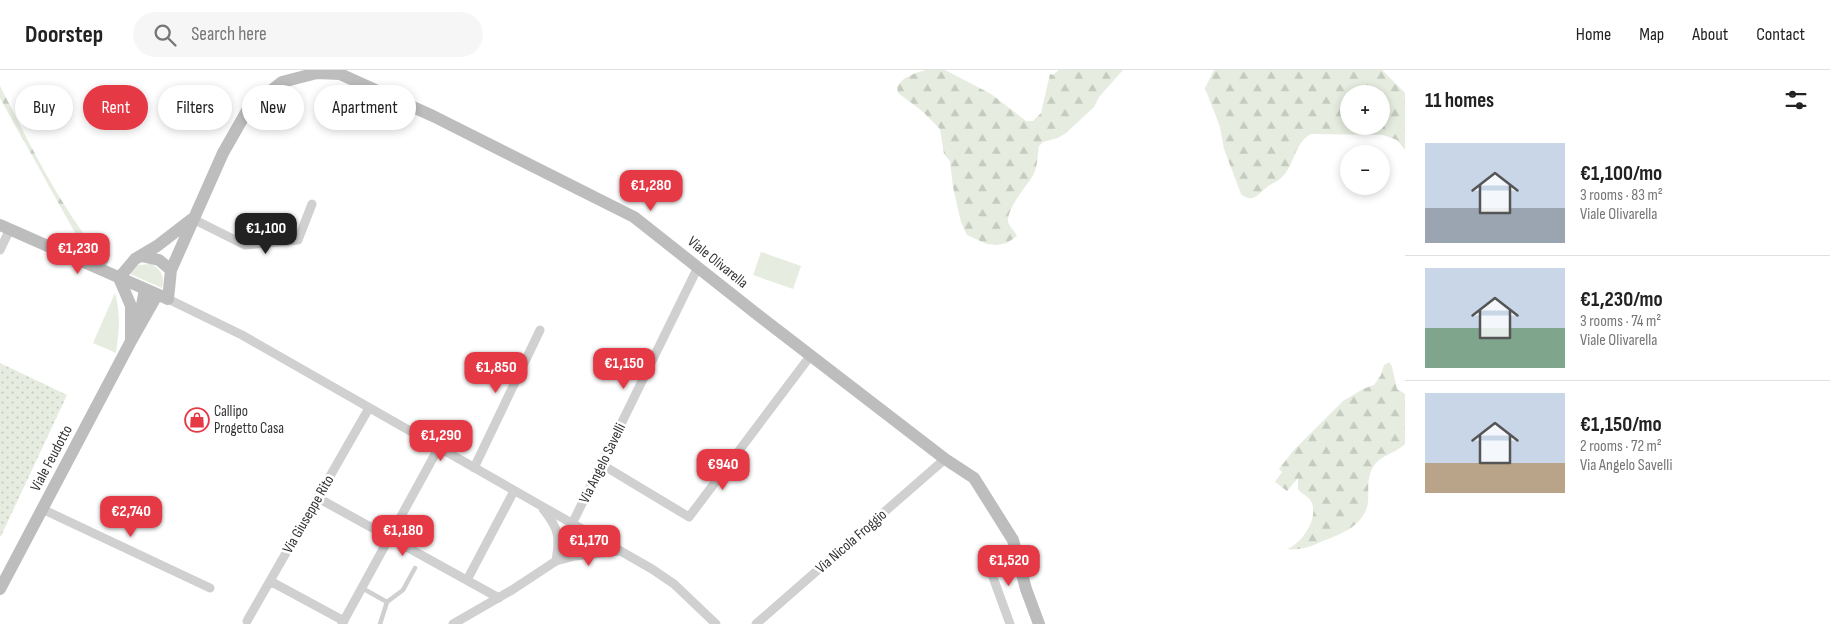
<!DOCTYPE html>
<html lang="en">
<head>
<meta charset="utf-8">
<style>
	body { margin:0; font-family:"Sofia Sans Condensed",sans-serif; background:#f6f6f6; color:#222; height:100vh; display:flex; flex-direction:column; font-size:19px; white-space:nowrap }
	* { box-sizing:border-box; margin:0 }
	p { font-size:16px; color:#767676 }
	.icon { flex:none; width:28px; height:28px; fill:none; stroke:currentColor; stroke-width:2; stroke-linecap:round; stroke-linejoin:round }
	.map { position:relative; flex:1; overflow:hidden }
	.sheet { display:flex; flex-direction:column; background:#fff; width:425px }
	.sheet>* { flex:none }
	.banner { position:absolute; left:15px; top:15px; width:475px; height:45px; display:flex; gap:10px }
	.fabs { position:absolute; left:1340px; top:15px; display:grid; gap:10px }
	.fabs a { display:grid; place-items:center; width:50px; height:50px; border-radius:50%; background:#fff; box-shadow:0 2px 8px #0003; font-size:25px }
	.price { position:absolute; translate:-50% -42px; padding:0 11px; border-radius:10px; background:#e63946; color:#fff; font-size:16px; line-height:32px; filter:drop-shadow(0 1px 2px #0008) }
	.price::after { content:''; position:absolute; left:50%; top:30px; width:15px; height:11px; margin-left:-8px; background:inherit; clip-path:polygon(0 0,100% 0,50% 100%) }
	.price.on { background:#222; color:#fff }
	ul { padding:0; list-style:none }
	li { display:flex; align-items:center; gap:15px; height:125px; padding:0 20px }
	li+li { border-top:1px solid #e0e0e0 }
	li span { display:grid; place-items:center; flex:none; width:140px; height:100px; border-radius:0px; color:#555 }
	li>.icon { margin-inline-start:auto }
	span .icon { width:60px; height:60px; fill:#fffc; stroke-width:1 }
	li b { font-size:21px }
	h2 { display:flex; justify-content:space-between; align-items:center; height:60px; padding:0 20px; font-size:21px }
	.tag { padding:0 18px; border-radius:22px; background:#fff; box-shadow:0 2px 8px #0003; font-size:18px; line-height:45px }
	.tag.on { background:#e63946; color:#fff }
	header { display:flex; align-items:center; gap:30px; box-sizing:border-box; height:70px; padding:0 25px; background:#fff; border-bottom:1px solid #e0e0e0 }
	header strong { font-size:24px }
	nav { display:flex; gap:28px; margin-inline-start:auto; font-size:18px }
	.search { width:350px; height:45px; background:#f6f6f6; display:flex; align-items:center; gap:12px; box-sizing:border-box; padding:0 18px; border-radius:28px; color:#767676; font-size:19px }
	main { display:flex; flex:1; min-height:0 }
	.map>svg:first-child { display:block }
</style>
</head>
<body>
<header>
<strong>Doorstep</strong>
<div class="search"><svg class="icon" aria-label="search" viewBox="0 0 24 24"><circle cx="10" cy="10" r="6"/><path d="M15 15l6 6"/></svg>Search here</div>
<nav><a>Home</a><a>Map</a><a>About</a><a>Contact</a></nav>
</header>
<main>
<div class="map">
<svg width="1405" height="554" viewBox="0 0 1405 554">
	<defs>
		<pattern id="forest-firs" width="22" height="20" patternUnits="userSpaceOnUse" patternTransform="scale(1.25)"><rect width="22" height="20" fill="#e6ecdf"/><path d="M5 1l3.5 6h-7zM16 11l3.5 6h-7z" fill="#c6cbc0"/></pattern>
		<pattern id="park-dots" width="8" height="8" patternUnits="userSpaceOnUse" patternTransform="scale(1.25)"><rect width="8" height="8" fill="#e6ecdf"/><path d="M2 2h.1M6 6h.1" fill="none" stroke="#c6cbc0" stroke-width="1.8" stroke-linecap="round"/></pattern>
	</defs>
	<rect width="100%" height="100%" fill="#fff"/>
	<!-- grass -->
	<path fill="#e6ecdf" d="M 761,182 L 801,196 L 793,219 L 753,205 Z
		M 151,194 C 161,199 165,207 162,218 L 130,204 L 138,195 Z
		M 115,223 C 121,244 119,261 116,283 L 93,273 Z"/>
	<!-- forest -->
	<path fill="url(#forest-firs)" fill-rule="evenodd" d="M 926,0 L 945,0 L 991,24 L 1026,51 L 1033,51 L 1041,43 L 1050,4 L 1053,5 L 1059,0 L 1123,0 L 1099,27 L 1094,37 L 1066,63 L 1058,68 L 1043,72 L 1039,76 C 1037,87 1038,98 1032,107 C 1025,118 1009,136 1008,149 C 1007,156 1015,160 1017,166 L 1007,173 L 997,175 L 987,174 L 967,165 L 961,152 L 953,117 L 950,91 L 944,84 L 940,59 L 922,41 L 898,23 L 897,17 C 902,7 915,3 926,0 Z
		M 1214,0 L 1382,0 L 1405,23 L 1405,80 L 1397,70 L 1383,65 L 1311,64 C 1294,73 1295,94 1283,106 C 1279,111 1272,113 1267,117 C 1258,124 1253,134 1241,124 L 1224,79 L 1220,57 L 1205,18 ZM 1349,24 L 1381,24 L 1381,56 L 1349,56 Z
		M 0,16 C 30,74 58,133 99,184 L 82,172 L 74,161 L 0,28 Z
		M 1389,292 L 1392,297 L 1397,319 L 1405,324 L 1405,374 C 1395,384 1379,385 1372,399 C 1365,412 1371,429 1366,440 C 1359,456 1345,462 1331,468 C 1313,474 1307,481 1287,479 C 1302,474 1318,449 1312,433 C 1309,426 1301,424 1298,419 L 1298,408 L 1287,421 L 1275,412 L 1282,402 L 1279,399 L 1293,381 L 1343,331 L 1363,319 L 1374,315 L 1381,305 L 1384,295 Z"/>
	<!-- park -->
	<path fill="url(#park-dots)" d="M 0,293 L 67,325 L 1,466 L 0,466 Z"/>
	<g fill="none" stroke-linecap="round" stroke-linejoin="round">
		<!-- lane -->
		<path stroke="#d0d0d0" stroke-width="4.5" d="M 362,518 L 387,532 L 380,554
			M 387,532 L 403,520 L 415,498"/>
		<!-- street -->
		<path stroke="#d0d0d0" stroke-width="9" d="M 193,149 L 245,175 L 298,170 L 312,134
			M 0,180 L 10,159
			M 99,199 L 104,190 L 102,180
			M 168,229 L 242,265 L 652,499 L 674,514 L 716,554
			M 601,394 L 689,447 L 811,285
			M 474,398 L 540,260
			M 318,428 L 499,528
			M 42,439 L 210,518
			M 543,439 C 559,459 560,466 556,491
			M 572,454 L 698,197
			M 558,468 L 590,464 L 575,486
			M 986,488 L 1010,554
			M 467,510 L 514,421
			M 270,511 L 344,551
			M 247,551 L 369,338
			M 342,554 L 439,377
			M 453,554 L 512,520 L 556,491 L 575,486 L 618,481
			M 756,554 L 945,389"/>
		<!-- secondary -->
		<path stroke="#bdbdbd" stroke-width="12" d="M 0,155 L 168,229 L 171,200 L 223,83 L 248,39 L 282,12 L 317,3 L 340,4 L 433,46 L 634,147 L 758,245 L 945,389 L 974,408 L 1013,470 L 1026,519 L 1039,554
			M 141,186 L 159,190 L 171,200
			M 139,251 L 145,219
			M 131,271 L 131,236 L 119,208 L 135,189 L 157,176 L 192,149
			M 0,519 L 131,271 L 157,225"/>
	</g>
	<!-- icons -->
	<defs>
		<g id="shop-ring" transform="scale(1.25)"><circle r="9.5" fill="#fff" stroke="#e63946" stroke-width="1.5"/><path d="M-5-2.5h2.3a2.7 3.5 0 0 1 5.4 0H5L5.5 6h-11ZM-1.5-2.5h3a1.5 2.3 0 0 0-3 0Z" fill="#e63946"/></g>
	</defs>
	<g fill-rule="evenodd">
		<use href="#shop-ring" x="197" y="350"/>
	</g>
	<g text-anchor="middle" stroke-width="5" stroke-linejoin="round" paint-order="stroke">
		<!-- street labels -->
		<g font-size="15" fill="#333" stroke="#fff">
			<text transform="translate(718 192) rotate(39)" y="5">Viale Olivarella</text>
			<text transform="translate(51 388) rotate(-62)" y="5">Viale Feudotto</text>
			<text transform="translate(602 393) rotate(-64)" y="5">Via Angelo Savelli</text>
			<text transform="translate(308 444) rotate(-60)" y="5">Via Giuseppe Rito</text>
			<text transform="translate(851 471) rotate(-41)" y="5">Via Nicola Froggio</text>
		</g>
		<!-- poi labels -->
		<g font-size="15" fill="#333" stroke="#fff" text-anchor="start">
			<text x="214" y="346">Callipo<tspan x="214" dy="17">Progetto Casa</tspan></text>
		</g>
	</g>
</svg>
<div class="fabs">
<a>+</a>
<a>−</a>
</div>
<b class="price" style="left:651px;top:142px">€1,280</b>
<b class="price on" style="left:266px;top:185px">€1,100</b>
<b class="price" style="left:78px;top:205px">€1,230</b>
<b class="price" style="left:624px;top:320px">€1,150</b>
<b class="price" style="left:496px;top:324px">€1,850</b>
<b class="price" style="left:441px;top:392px">€1,290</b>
<b class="price" style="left:723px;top:421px">€940</b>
<b class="price" style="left:131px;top:468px">€2,740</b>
<b class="price" style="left:403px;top:487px">€1,180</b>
<b class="price" style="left:589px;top:497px">€1,170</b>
<b class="price" style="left:1009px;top:517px">€1,520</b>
<div class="banner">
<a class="tag">Buy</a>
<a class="tag on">Rent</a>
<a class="tag">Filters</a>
<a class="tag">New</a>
<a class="tag">Apartment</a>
</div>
</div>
<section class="sheet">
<h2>11 homes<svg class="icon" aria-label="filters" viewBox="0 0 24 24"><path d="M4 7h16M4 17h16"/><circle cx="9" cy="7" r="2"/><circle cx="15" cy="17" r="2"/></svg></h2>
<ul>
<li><span style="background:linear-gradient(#c9d6e8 65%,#9aa5b1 0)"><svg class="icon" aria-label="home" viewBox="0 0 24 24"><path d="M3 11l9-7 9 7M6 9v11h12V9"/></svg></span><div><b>€1,100/mo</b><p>3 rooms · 83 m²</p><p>Viale Olivarella</p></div></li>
<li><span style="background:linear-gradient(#c9d6e8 60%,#7fa58c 0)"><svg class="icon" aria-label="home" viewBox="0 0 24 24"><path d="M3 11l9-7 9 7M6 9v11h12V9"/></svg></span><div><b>€1,230/mo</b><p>3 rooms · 74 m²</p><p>Viale Olivarella</p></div></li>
<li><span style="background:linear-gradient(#c9d6e8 70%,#b9a48a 0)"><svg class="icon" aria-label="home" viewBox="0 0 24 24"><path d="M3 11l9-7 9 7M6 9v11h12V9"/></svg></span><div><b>€1,150/mo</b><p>2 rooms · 72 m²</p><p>Via Angelo Savelli</p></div></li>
</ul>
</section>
</main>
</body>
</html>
